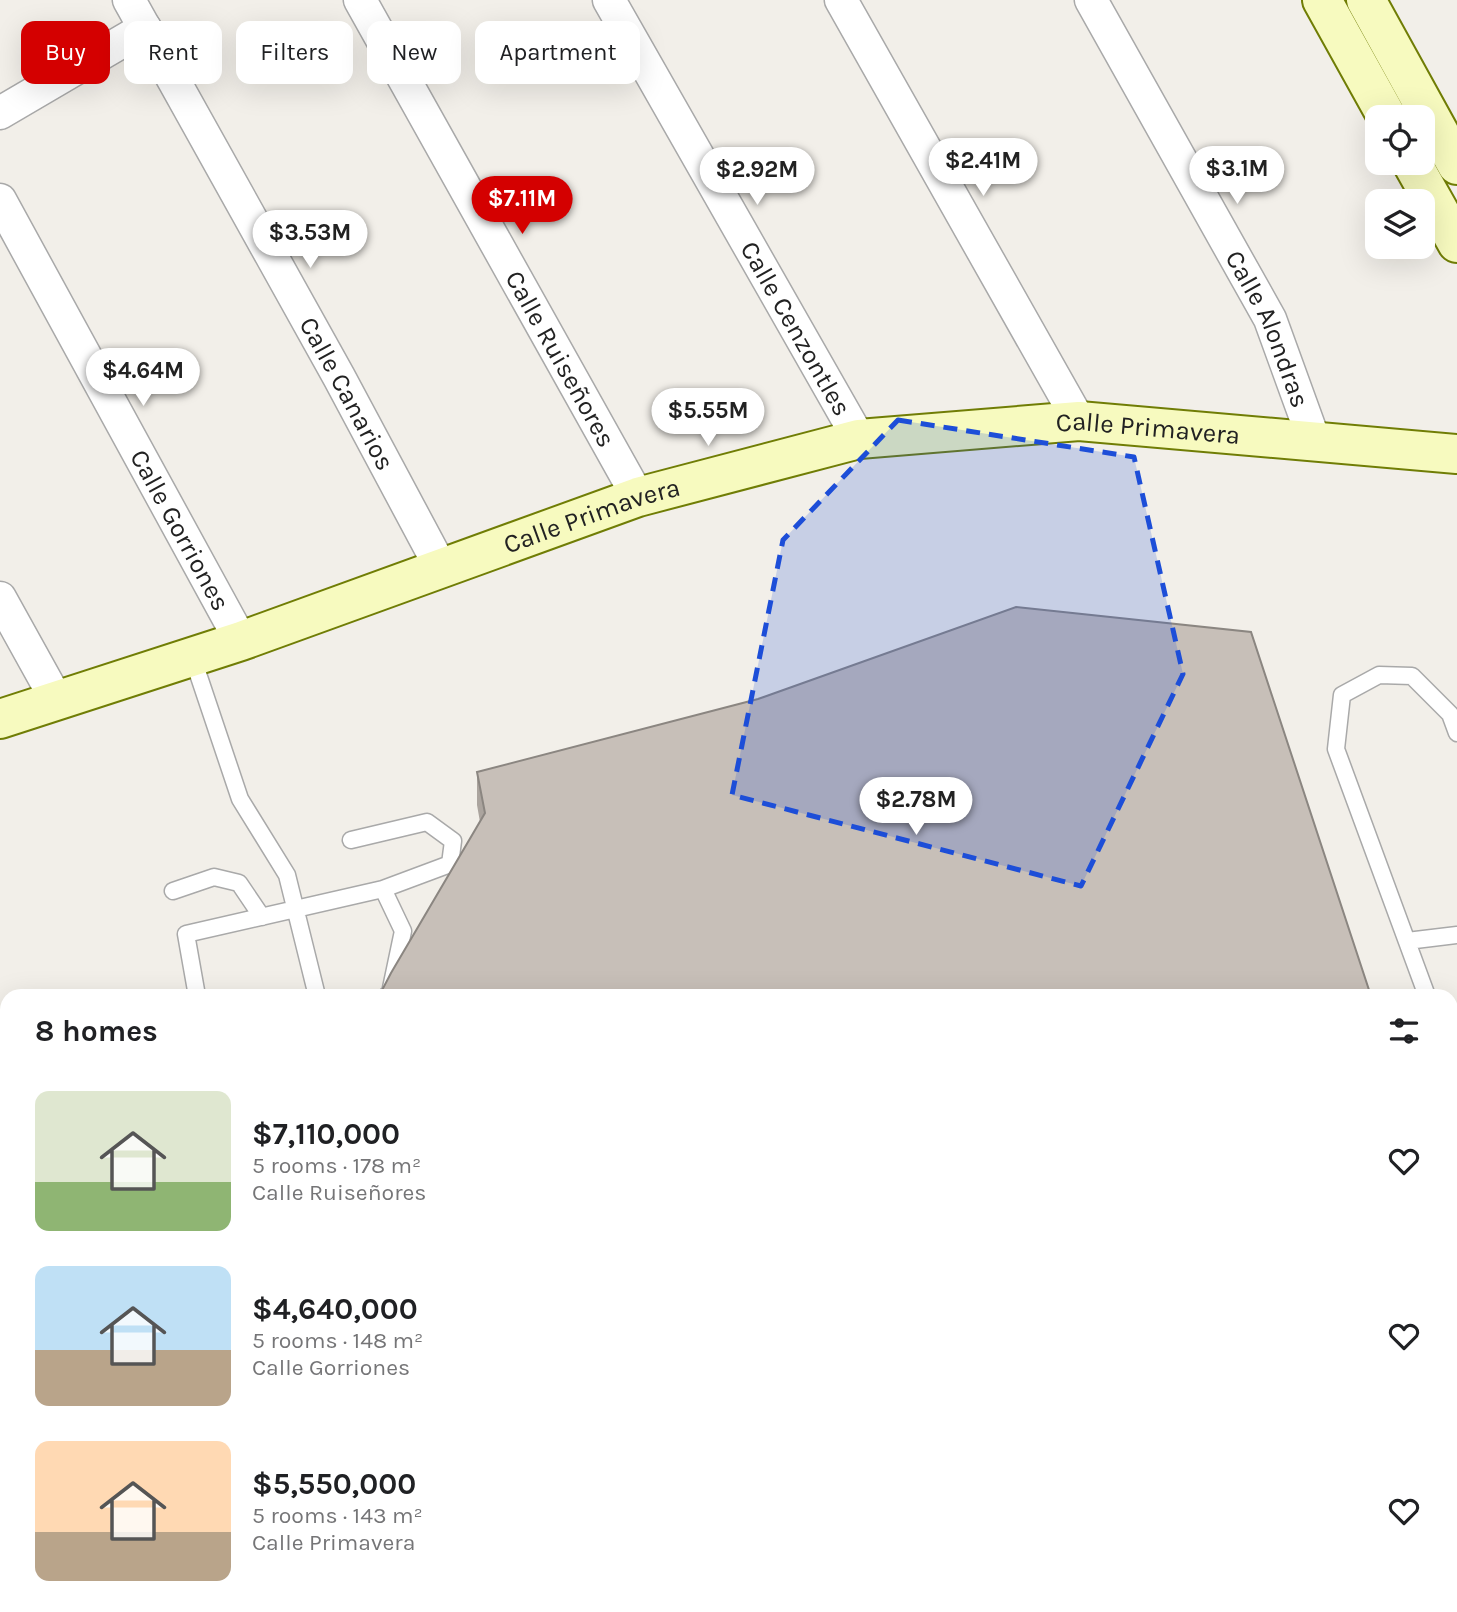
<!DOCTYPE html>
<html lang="en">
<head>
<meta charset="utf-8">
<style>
	body { margin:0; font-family:Karla,sans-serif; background:#f2f2f2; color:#202124; height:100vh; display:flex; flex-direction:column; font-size:26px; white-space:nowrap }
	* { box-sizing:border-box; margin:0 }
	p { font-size:23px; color:#757577 }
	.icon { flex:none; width:38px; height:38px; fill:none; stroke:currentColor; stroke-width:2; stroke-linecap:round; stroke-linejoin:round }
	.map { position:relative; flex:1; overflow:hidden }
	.panel { position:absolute; left:0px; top:989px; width:1458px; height:625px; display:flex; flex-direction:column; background:#fff; border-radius:21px 21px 0 0; box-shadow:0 7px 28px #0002 }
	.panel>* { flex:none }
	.hud { position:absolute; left:21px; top:21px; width:700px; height:63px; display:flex; gap:14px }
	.controls { position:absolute; left:1365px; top:105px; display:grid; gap:14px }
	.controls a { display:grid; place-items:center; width:70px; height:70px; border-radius:14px; background:#fff; box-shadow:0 7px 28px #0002; font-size:35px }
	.price { position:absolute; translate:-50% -60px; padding:0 16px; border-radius:24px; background:#fff; color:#222; font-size:23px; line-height:46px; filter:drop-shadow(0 2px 4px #0008) }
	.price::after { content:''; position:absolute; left:50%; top:42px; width:21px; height:16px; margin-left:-10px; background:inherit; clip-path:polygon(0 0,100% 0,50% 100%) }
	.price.on { background:#d40000; color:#fff }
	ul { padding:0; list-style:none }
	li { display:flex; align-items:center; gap:21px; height:175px; padding:0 35px }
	li span { display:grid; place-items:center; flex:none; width:196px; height:140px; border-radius:14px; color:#555 }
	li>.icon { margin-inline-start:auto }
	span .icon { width:84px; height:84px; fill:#fffc; stroke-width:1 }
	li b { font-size:30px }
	h2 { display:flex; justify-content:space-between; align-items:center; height:84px; padding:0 35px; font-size:30px }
	.chip { padding:0 24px; border-radius:14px; background:#fff; box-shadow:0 7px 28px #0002; font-size:24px; line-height:63px }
	.chip.on { background:#d40000; color:#fff }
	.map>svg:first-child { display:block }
</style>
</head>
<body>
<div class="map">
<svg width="1457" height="1612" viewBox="0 0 1457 1612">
	<rect width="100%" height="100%" fill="#f2efe9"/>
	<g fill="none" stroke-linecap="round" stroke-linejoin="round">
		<!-- lane casing -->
		<g stroke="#a9a9a9" stroke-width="19">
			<path id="lane" d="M 192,656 L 240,799 L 287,875 L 317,996
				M 351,840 L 427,822 L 453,841 L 450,864 L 383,889
				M 173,891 L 214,877 L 239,883 L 262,917
				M 1407,941 L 1457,935
				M 197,996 L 186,934 L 383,889 L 403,931 L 390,993 L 386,996
				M 1427,996 L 1336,749 L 1342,695 L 1379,675 L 1412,676 L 1450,714 L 1457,733
				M 1451,1059 L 1457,1076
				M 1451,1417 L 1457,1420
				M 444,1606 L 447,1612
				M 570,1606 L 573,1612
				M 1205,1606 L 1216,1612
				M 1332,1606 L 1343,1612
				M 1147,1612 L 1150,1606"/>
		</g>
		<!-- street casing -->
		<g stroke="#a9a9a9" stroke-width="35">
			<g id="street">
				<path id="s1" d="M 129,0 L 339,377 L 441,568"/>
				<path id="s2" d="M 360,0 L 638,497"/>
				<path id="s3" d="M 609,0 L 859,439"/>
				<path d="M 841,0 L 1079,421"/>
				<path id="s4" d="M 1091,0 L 1270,319 L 1315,443"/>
				<path d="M 0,113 L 145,28"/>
				<path id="s5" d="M 0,200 L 241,641"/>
				<path d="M 0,598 L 56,699"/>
				<path d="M 0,1336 L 7,1355"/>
				<path d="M 0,1585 L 7,1605"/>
				<path d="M 103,1606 L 105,1612"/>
			</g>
		</g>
		<!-- secondary casing -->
		<g stroke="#707d05" stroke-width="42">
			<g id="secondary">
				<path d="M 1322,0 L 1387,117"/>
				<path d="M 1366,0 L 1457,165"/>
				<path d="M 1412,163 L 1457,243"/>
				<path id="s6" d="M 0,719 L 241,641 L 638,497 L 859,439 L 1079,421 L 1457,454"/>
			</g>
		</g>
		<!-- lane -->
		<use href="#lane" stroke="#fff" stroke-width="16"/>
		<!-- street -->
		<use href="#street" stroke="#fff" stroke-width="32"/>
		<!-- secondary -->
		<use href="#secondary" stroke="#f7fabf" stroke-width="38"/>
	</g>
	<!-- wall -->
	<path fill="#aba49e" d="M 477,772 L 1371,996 L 480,822 L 477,805 Z
		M 602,1606 L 697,1606 L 689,1612 L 608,1612 Z
		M 842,1606 L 1116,1606 L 1113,1612 L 852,1612 Z"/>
	<!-- shaded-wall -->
	<path fill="#8b8681" d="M 1457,1309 L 1457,1342 L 1451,1345 L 1451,1312 Z
		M 645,1606 L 697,1606 L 689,1612 L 645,1612 Z
		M 1098,1606 L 1116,1606 L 1113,1612 L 1095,1612 Z"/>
	<!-- building -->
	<path fill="#c7bfb8" stroke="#8b8681" stroke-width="2" d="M 1016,607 L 1251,632 L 1371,996 L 379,996 L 391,973 L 485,813 L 477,772 L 758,699 Z
		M 1451,1261 L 1457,1282 L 1457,1309 L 1451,1312 Z
		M 901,1606 L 1098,1606 L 1095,1612 L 911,1612 Z"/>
	<!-- marked area -->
	<path fill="#1d4ed8" fill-opacity="0.2" stroke="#1d4ed8" stroke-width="5" stroke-dasharray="14 9" stroke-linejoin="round" d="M 898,420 L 1134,457 L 1183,674 L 1081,886 L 732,795 L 783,540 Z"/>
	<g text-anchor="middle" stroke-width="6" stroke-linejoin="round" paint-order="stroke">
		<!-- street labels -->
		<g font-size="26" fill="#222" stroke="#fff">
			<text dy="9" stroke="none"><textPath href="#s3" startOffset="378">Calle Cenzontles</textPath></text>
			<text dy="9" stroke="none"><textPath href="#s4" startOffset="374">Calle Alondras</textPath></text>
			<text dy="9" stroke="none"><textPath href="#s2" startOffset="411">Calle Ruiseñores</textPath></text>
			<text dy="9" stroke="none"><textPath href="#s1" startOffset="450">Calle Canarios</textPath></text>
			<text dy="9" stroke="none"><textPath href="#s6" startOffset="1194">Calle Primavera</textPath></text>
			<text dy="9" stroke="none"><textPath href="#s6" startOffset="626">Calle Primavera</textPath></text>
			<text dy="9" stroke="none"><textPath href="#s5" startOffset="376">Calle Gorriones</textPath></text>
		</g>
	</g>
</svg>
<div class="controls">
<a><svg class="icon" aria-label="locate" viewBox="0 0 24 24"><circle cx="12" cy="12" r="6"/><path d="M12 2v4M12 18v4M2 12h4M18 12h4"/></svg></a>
<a><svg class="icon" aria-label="layers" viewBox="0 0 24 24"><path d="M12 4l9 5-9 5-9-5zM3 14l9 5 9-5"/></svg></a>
</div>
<b class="price" style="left:983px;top:198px">$2.41M</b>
<b class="price" style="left:1237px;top:206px">$3.1M</b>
<b class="price" style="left:757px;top:207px">$2.92M</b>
<b class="price on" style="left:522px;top:236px">$7.11M</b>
<b class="price" style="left:310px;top:270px">$3.53M</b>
<b class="price" style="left:143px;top:408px">$4.64M</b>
<b class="price" style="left:708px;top:448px">$5.55M</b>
<b class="price" style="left:916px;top:837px">$2.78M</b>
<div class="hud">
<a class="chip on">Buy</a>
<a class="chip">Rent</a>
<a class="chip">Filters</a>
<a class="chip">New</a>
<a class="chip">Apartment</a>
</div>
<section class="panel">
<h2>8 homes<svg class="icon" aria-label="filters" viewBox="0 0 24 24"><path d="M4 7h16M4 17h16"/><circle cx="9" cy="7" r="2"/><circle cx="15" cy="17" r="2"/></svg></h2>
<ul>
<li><span style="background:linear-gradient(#dfe7d0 65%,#8fb573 0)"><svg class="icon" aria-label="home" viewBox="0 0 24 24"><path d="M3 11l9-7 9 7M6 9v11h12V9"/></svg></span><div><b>$7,110,000</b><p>5 rooms · 178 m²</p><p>Calle Ruiseñores</p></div><svg class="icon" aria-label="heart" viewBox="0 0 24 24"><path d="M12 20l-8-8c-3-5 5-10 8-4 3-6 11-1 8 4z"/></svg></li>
<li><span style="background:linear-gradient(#bfe0f5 60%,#b9a48a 0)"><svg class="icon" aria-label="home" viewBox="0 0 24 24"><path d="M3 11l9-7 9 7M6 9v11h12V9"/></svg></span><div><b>$4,640,000</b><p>5 rooms · 148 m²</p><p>Calle Gorriones</p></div><svg class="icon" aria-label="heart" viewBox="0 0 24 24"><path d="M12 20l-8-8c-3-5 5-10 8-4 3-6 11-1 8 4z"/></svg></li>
<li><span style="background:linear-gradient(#ffd9b3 65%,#b9a48a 0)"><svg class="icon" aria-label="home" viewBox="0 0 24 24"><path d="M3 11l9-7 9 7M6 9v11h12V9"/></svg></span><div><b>$5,550,000</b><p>5 rooms · 143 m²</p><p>Calle Primavera</p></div><svg class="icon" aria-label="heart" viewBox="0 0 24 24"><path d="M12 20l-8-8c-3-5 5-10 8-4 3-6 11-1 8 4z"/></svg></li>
</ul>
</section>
</div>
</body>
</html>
